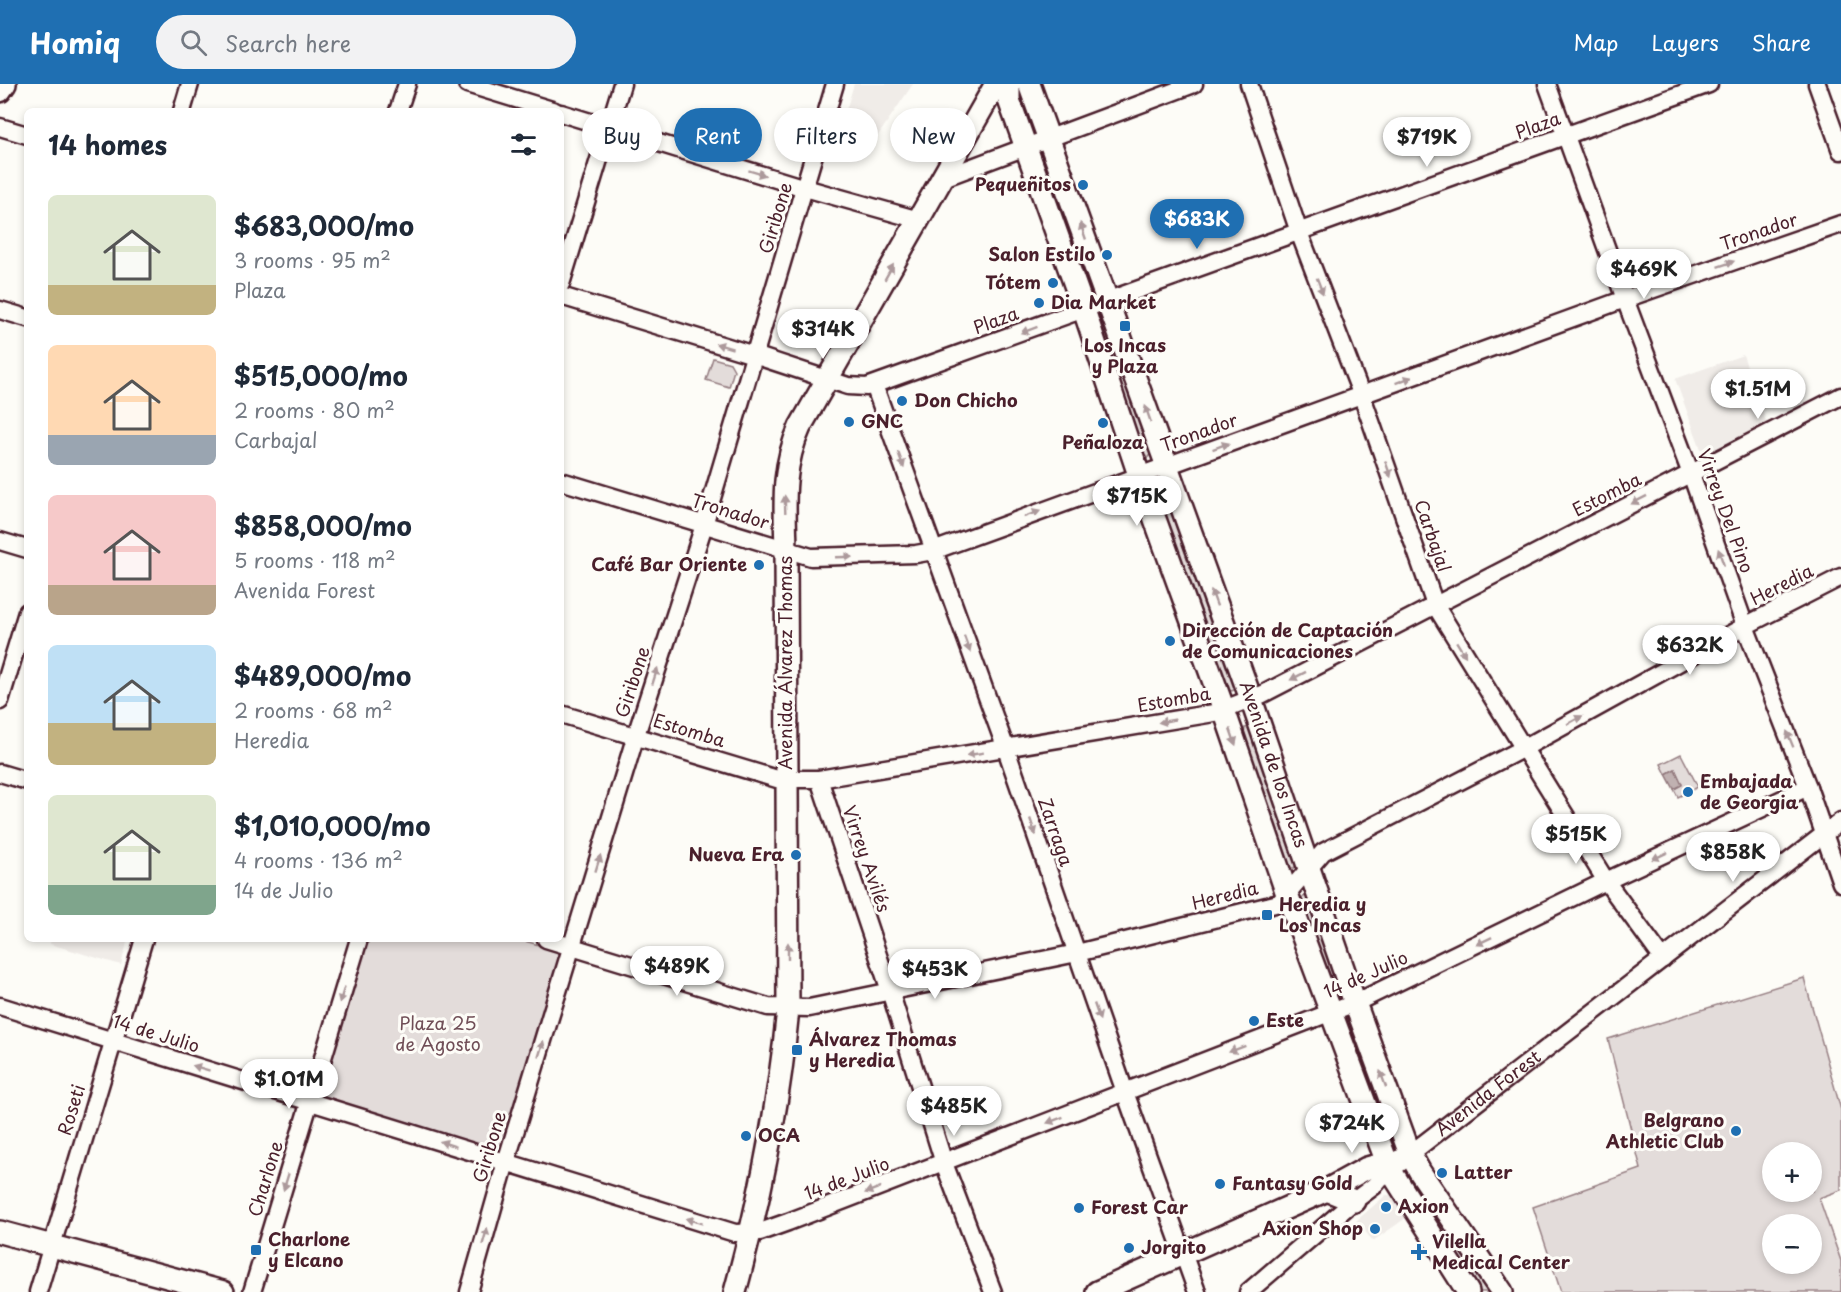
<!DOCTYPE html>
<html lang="en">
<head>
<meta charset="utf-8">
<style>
	body { margin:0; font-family:"Playpen Sans",sans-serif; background:#f2f2f3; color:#1f2937; height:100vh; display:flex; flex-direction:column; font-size:22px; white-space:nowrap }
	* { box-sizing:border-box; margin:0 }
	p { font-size:20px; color:#747a83 }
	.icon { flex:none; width:33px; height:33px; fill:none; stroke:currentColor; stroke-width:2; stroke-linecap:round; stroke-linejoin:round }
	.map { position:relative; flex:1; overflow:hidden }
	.sheet { position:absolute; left:24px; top:24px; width:540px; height:834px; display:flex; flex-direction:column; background:#fff; border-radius:9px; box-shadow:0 3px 9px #0003 }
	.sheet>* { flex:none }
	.guide { position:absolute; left:582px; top:24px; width:570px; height:54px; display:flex; gap:12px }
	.buttons { position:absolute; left:1762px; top:1058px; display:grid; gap:12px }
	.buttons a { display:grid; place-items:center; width:60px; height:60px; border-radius:50%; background:#fff; box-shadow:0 3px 9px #0003; font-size:30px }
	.price { position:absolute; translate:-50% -51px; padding:0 14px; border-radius:21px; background:#fff; color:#222; font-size:20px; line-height:39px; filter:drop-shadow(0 2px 3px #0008) }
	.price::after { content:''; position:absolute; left:50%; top:36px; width:18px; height:14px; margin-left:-9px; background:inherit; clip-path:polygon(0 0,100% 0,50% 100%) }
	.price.current { background:#1f6fb2; color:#fff }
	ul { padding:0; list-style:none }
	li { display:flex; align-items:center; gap:18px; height:150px; padding:0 24px }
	li span { display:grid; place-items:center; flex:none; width:168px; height:120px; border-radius:9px; color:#555 }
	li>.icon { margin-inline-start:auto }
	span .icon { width:72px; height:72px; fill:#fffc; stroke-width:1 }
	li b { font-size:26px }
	h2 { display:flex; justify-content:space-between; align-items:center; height:72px; padding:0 24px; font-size:26px }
	.pill { padding:0 21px; border-radius:27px; background:#fff; box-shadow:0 3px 9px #0003; font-size:21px; line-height:54px }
	.pill.current { background:#1f6fb2; color:#fff }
	header { display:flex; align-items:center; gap:36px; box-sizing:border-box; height:84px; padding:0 30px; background:#1f6fb2; color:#fff }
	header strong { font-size:28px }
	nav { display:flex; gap:33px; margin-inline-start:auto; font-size:21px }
	.search { width:420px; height:54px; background:#f2f2f3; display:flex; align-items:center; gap:15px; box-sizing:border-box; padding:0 21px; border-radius:33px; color:#747a83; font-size:22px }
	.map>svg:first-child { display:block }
</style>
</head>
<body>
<header>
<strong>Homiq</strong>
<div class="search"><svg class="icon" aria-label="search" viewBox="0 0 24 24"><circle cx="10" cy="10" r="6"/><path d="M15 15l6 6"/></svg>Search here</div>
<nav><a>Map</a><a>Layers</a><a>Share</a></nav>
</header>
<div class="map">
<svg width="1841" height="1208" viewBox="0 0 1841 1208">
	<rect width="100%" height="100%" fill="#fdfcf7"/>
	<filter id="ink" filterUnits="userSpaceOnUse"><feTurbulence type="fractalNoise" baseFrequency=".0167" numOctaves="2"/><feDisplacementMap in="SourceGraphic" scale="12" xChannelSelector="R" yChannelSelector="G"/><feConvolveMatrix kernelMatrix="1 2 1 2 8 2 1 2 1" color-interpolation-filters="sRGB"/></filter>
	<g filter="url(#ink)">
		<!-- built -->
		<path fill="#f0ece8" d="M 854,0 L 913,0 L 875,56 L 840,46 Z
			M 1743,271 L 1767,340 L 1708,368 L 1701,365 L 1675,295 Z
			M 51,855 L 128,855 L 121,881 L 50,860 Z
			M 1386,1111 L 1391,1111 L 1406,1134 L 1373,1157 L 1356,1137 Z"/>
		<!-- green -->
		<path fill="#e3dcda" stroke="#967e82" stroke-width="1.5" fill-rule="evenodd" d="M 1042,66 L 1045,66 L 1096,213 L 1091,215 L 1039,69 Z
			M 1100,228 L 1103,229 L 1152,368 L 1146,376 L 1141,375 L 1096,236 L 1097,230 Z
			M 713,274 L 730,279 L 734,286 L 729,303 L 706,296 Z
			M 1164,407 L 1167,410 L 1239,603 L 1232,607 L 1225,605 L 1157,415 L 1159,408 Z
			M 1252,643 L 1300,778 L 1294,784 L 1288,784 L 1243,653 L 1245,644 Z
			M 1681,670 L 1698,703 L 1678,713 L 1674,705 L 1682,700 L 1675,685 L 1666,690 L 1661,680 Z
			M 1313,809 L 1347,912 L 1331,917 L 1296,816 Z
			M 368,855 L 518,855 L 563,868 L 500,1071 L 319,1015 Z
			M 1804,894 L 1841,1026 L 1841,1106 L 1819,1114 L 1841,1177 L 1841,1208 L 1561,1208 L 1533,1123 L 1641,1085 L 1608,955 ZM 1773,1068 L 1812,1068 L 1812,1107 L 1773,1107 ZM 1773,1140 L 1812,1140 L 1812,1179 L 1773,1179 Z
			M 1349,934 L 1395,1059 L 1390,1060 L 1345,941 Z
			M 1415,1093 L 1492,1208 L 1474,1208 L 1408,1097 L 1411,1094 Z"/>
		<!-- water -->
		<path fill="#c0b1b1" stroke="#91777b" stroke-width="1.5" d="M 1675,685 L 1682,701 L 1674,705 L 1666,690 Z"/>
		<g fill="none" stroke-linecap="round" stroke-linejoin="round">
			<!-- minor casing -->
			<g stroke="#4a1f2b" stroke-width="21">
				<g id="minor">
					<path d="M 467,0 L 555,27"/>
					<path d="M 1249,0 L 1299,148 L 1362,312 L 1435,521 L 1606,797 L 1663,875"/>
					<path d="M 1547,0 L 1625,215 L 1691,390 L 1745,542 L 1808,703 L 1841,799"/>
					<path d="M 1817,0 L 1841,67"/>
					<path d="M 182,27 L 190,0"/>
					<path d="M 398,27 L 407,0"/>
					<path d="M 561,29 L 805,104 L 919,136"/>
					<path d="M 0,43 L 27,51"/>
					<path d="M 943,94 L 1194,0"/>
					<path d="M 561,200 L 622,0"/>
					<path d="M 561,212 L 754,271 L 848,302 L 867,303 L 1709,0"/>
					<path d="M 0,226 L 27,234"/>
					<path d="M 874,301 L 1006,665 L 1125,1008 L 1197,1208"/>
					<path d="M 561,397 L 811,473 L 916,470 L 933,467 L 1625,215 L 1841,140"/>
					<path d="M 0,457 L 27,465"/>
					<path d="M 0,617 L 27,528"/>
					<path d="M 561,630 L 777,695 L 819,695 L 1214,629 L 1263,610 L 1841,312"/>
					<path d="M 0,689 L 27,697"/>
					<path d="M 819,695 L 890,907 L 944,1079 L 993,1208"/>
					<path d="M 546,855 L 768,923 L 809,924 L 1077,869 L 1279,819 L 1323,768 L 1524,664 L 1745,542 L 1841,493"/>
					<path d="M 0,922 L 735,1149 L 760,1148 L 788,1138 L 1355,919 L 1606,797 L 1808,703"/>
					<path id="s1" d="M 1410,1070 L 1841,737"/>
					<path d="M 38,1208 L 144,855"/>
					<path d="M 252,1208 L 359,855"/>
					<path d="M 469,1208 L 506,1078 L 636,651 L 704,441 L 835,0"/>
					<path d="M 1248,1208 L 1354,1117 L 1374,1102 L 1389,1084"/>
				</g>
			</g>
			<!-- major casing -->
			<g stroke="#4a1f2b" stroke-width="26">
				<g id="major">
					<path d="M 1009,0 L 1009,16 L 1084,226 L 1139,391 L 1224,626 L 1287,810 L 1389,1084 L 1468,1208"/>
					<path id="s2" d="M 1029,0 L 1251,615 L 1355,919 L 1410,1070 L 1420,1088 L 1502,1208"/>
					<path d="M 0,7 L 5,0"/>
					<path d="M 1327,1106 L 1354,1117"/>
					<path d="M 0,1148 L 223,1208"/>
					<path d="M 735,1208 C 760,1116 779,1020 788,925 L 786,466 C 785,421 781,385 800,343 L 996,0"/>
					<path d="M 1097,1208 L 1327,1106 L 1367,1084 L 1374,1082 L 1389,1084 L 1399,1077"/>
				</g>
			</g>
			<!-- minor -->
			<use href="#minor" stroke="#fdfcf7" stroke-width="16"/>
			<!-- major -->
			<use href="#major" stroke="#fdfcf7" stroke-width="21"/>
		</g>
		<!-- one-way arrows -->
		<defs><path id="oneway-solid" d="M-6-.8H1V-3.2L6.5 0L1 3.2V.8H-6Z" transform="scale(1.5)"/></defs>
		<g fill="#ac999b">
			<use href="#oneway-solid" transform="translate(757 89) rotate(17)"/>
			<use href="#oneway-solid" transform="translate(1083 147) rotate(-109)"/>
			<use href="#oneway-solid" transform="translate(1726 180) rotate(-19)"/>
			<use href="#oneway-solid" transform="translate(889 188) rotate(-60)"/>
			<use href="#oneway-solid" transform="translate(1320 202) rotate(69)"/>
			<use href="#oneway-solid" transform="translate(1029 246) rotate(160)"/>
			<use href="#oneway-solid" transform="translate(724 262) rotate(-163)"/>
			<use href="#oneway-solid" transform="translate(1404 296) rotate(-20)"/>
			<use href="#oneway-solid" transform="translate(1148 330) rotate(-109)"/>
			<use href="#oneway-solid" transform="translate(1221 362) rotate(-20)"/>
			<use href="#oneway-solid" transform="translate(901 376) rotate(70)"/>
			<use href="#oneway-solid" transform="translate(1388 385) rotate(71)"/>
			<use href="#oneway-solid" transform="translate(1639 416) rotate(153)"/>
			<use href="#oneway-solid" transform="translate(785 420) rotate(-92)"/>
			<use href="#oneway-solid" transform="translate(1032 430) rotate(-20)"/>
			<use href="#oneway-solid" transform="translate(844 473) rotate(-2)"/>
			<use href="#oneway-solid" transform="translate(1721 473) rotate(-109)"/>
			<use href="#oneway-solid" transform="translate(1214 514) rotate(-110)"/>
			<use href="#oneway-solid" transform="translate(967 560) rotate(70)"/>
			<use href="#oneway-solid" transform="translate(1461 565) rotate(58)"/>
			<use href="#oneway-solid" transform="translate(655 592) rotate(-72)"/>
			<use href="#oneway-solid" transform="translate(1298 592) rotate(153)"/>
			<use href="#oneway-solid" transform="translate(1575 636) rotate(-29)"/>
			<use href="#oneway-solid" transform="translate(1167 637) rotate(170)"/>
			<use href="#oneway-solid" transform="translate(1233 653) rotate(71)"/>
			<use href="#oneway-solid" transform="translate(1790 655) rotate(-112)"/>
			<use href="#oneway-solid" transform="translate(975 670) rotate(171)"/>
			<use href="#oneway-solid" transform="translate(1033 743) rotate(71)"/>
			<use href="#oneway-solid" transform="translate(1660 772) rotate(155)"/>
			<use href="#oneway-solid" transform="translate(598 779) rotate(-73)"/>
			<use href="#oneway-solid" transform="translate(1484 857) rotate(154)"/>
			<use href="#oneway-solid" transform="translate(788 867) rotate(-90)"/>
			<use href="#oneway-solid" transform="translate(342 911) rotate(107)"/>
			<use href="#oneway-solid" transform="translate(1097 928) rotate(71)"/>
			<use href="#oneway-solid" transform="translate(541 965) rotate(-73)"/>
			<use href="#oneway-solid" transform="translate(1237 965) rotate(159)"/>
			<use href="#oneway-solid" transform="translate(201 984) rotate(-163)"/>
			<use href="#oneway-solid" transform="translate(1383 995) rotate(-110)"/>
			<use href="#oneway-solid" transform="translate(1055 1036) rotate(159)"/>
			<use href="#oneway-solid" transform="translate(448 1060) rotate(-162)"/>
			<use href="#oneway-solid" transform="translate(286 1098) rotate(107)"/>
			<use href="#oneway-solid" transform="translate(873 1106) rotate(159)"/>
			<use href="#oneway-solid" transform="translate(694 1137) rotate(-163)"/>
			<use href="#oneway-solid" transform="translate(485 1152) rotate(-74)"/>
		</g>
	</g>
	<!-- markers -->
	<g fill="#1f6fb2" stroke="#fdfcf7" stroke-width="2">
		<circle cx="1083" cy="101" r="6"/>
		<circle cx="1107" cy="171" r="6"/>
		<circle cx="1053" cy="199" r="6"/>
		<circle cx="1039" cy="219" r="6"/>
		<rect x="1119" y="236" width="12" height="12" rx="3"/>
		<circle cx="902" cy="317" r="6"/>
		<circle cx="849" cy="338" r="6"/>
		<circle cx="1103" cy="339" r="6"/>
		<circle cx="759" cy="481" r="6"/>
		<circle cx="1170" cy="557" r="6"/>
		<circle cx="1688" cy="708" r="6"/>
		<circle cx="796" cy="771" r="6"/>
		<rect x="1261" y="825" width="12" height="12" rx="3"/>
		<circle cx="1254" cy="937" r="6"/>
		<rect x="791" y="960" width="12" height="12" rx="3"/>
		<circle cx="1736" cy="1047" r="6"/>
		<circle cx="746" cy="1052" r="6"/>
		<circle cx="1442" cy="1089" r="6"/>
		<circle cx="1220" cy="1100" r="6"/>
		<circle cx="1386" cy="1123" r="6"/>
		<circle cx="1079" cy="1124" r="6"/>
		<circle cx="1375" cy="1145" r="6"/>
		<circle cx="1129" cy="1164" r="6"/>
		<rect x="250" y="1160" width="12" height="12" rx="3"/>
		<path d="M1416 1159h6v6h6v6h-6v6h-6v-6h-6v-6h6z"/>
	</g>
	<g text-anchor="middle" stroke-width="6" stroke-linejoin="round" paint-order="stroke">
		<!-- street labels -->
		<g font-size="18" fill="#4a1f2b" stroke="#fdfcf7">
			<text transform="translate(1538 42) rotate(-20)" y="6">Plaza</text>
			<text transform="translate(776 134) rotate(-73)" y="6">Giribone</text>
			<text transform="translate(1759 148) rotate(-19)" y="6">Tronador</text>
			<text transform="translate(996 237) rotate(-20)" y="6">Plaza</text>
			<text transform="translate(1199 349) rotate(-20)" y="6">Tronador</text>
			<text transform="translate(1607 411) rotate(-27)" y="6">Estomba</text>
			<text transform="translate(1725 427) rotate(70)" y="6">Virrey Del Pino</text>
			<text transform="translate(730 428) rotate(17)" y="6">Tronador</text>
			<text transform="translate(1432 452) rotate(71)" y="6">Carbajal</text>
			<text transform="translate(1782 501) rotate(-27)" y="6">Heredia</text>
			<text transform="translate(786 579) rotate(-90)" y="6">Avenida Álvarez Thomas</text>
			<text transform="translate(633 598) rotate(-72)" y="6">Giribone</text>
			<text transform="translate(1174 616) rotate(-10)" y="6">Estomba</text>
			<text transform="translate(689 647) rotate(17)" y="6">Estomba</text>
			<text dy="6" stroke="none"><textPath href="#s2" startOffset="723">Avenida de los Incas</textPath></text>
			<text transform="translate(1055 748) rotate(71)" y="6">Zarraga</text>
			<text transform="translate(866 775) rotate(71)" y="6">Virrey Avilés</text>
			<text transform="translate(1225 812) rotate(-14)" y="6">Heredia</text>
			<text transform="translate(1366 891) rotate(-24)" y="6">14 de Julio</text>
			<text transform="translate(156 950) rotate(17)" y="6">14 de Julio</text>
			<text dy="6" stroke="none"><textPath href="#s1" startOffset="99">Avenida Forest</textPath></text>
			<text transform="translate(72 1026) rotate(-73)" y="6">Roseti</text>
			<text transform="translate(490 1063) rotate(-73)" y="6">Giribone</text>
			<text transform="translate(266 1095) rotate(-73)" y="6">Charlone</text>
			<text transform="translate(847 1095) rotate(-21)" y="6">14 de Julio</text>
		</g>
		<!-- poi labels -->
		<g font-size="18" font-weight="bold" fill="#4a1f2b" stroke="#fdfcf7" text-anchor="start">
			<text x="1071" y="107" text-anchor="end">Pequeñitos</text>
			<text x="1095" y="177" text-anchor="end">Salon Estilo</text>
			<text x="1041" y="205" text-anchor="end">Tótem</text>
			<text x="1051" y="225">Dia Market</text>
			<text x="1125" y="268" text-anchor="middle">Los Incas<tspan x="1125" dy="21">y Plaza</tspan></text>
			<text x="914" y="323">Don Chicho</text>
			<text x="861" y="344">GNC</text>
			<text x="1103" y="365" text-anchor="middle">Peñaloza</text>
			<text x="747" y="487" text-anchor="end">Café Bar Oriente</text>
			<text x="1182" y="553">Dirección de Captación<tspan x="1182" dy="21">de Comunicaciones</tspan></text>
			<text x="1700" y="704">Embajada<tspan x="1700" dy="21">de Georgia</tspan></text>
			<text x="784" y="777" text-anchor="end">Nueva Era</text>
			<text x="1279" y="827">Heredia y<tspan x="1279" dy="21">Los Incas</tspan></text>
			<text x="1266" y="943">Este</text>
			<text x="809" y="962">Álvarez Thomas<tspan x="809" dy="21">y Heredia</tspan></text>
			<text x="1724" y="1043" text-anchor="end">Belgrano<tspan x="1724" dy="21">Athletic Club</tspan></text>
			<text x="758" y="1058">OCA</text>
			<text x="1454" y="1095">Latter</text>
			<text x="1232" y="1106">Fantasy Gold</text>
			<text x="1398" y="1129">Axion</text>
			<text x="1091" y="1130">Forest Car</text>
			<text x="1363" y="1151" text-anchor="end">Axion Shop</text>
			<text x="268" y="1162">Charlone<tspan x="268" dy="21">y Elcano</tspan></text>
			<text x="1432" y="1164">Vilella<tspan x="1432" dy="21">Medical Center</tspan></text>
			<text x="1141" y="1170">Jorgito</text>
		</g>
		<!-- park labels -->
		<g font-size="18" fill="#704e57" stroke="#fdfcf7">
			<text x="438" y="946">Plaza 25<tspan x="438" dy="21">de Agosto</tspan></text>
		</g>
	</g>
</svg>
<div class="buttons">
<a>+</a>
<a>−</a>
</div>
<b class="price" style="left:1427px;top:84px">$719K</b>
<b class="price current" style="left:1197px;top:166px">$683K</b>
<b class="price" style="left:1644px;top:216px">$469K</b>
<b class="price" style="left:823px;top:276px">$314K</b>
<b class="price" style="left:1758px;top:336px">$1.51M</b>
<b class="price" style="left:1137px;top:443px">$715K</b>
<b class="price" style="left:1690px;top:592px">$632K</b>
<b class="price" style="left:1576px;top:781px">$515K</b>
<b class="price" style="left:1733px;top:799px">$858K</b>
<b class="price" style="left:677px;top:913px">$489K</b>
<b class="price" style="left:935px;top:916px">$453K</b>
<b class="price" style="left:289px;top:1026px">$1.01M</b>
<b class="price" style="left:954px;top:1053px">$485K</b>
<b class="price" style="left:1352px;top:1070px">$724K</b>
<div class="guide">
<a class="pill">Buy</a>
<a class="pill current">Rent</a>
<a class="pill">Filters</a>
<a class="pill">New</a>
</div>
<section class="sheet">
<h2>14 homes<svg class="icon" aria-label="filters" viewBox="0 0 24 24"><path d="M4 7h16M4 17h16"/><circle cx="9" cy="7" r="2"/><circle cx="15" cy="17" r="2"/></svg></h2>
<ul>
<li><span style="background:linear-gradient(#dfe7d0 75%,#c2b280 0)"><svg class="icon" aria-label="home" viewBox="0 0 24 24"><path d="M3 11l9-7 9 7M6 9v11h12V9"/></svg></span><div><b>$683,000/mo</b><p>3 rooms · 95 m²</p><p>Plaza</p></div></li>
<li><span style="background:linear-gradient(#ffd9b3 75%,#9aa5b1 0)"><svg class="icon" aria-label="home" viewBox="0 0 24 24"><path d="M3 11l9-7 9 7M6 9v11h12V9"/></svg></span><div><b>$515,000/mo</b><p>2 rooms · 80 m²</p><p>Carbajal</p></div></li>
<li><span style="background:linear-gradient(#f6c9c9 75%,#b9a48a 0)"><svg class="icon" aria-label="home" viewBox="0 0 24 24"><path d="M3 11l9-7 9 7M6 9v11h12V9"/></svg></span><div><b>$858,000/mo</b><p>5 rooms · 118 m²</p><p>Avenida Forest</p></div></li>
<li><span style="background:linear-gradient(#bfe0f5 65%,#c2b280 0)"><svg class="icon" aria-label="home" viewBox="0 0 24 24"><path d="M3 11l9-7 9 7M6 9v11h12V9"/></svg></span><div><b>$489,000/mo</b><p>2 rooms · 68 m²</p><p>Heredia</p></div></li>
<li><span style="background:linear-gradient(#dfe7d0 75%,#7fa58c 0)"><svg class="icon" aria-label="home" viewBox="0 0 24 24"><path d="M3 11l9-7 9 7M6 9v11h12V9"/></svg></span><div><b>$1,010,000/mo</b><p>4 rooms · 136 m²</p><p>14 de Julio</p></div></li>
</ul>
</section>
</div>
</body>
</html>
